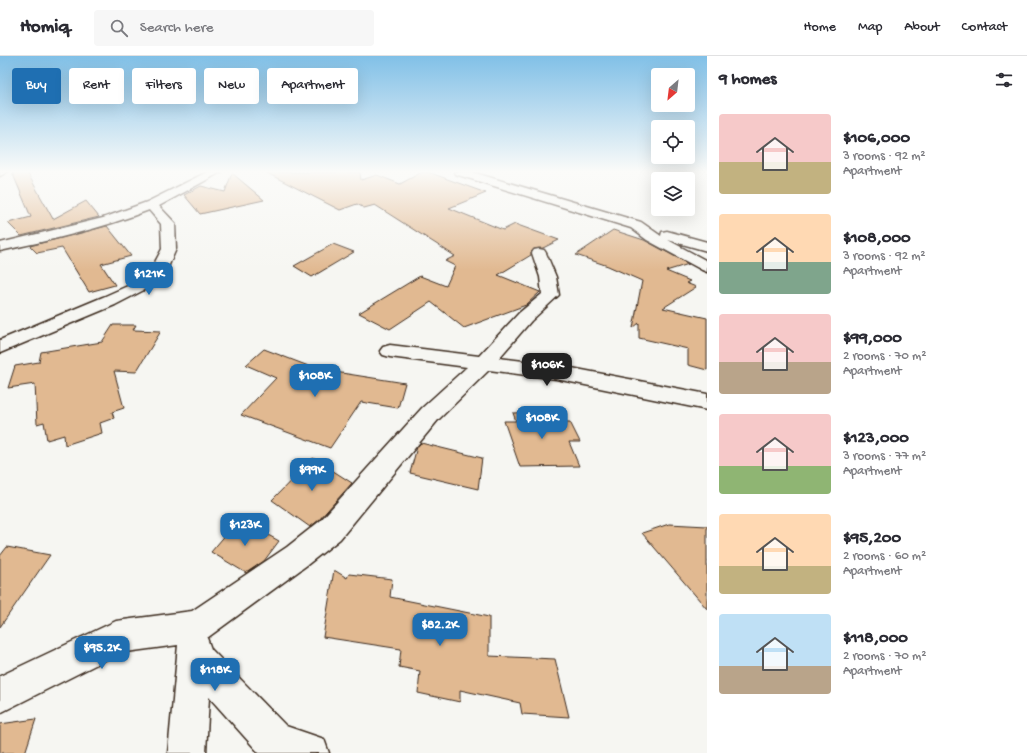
<!DOCTYPE html>
<html lang="en">
<head>
<meta charset="utf-8">
<style>
	body { margin:0; font-family:"Gochi Hand",sans-serif; background:#f7f7f7; color:#2b2b33; height:100vh; display:flex; flex-direction:column; font-size:15px; white-space:nowrap }
	* { box-sizing:border-box; margin:0 }
	p { font-size:13px; color:#7c7c81 }
	.icon { flex:none; width:22px; height:22px; fill:none; stroke:currentColor; stroke-width:2; stroke-linecap:round; stroke-linejoin:round }
	.map { position:relative; flex:1; overflow:hidden }
	.details { display:flex; flex-direction:column; background:#fff; width:320px }
	.details>* { flex:none }
	.banner { position:absolute; left:12px; top:12px; width:380px; height:36px; display:flex; gap:8px }
	.needle { width:26px; rotate:208deg }
	.controls { position:absolute; left:651px; top:12px; display:grid; gap:8px }
	.controls a { display:grid; place-items:center; width:44px; height:44px; border-radius:4px; background:#fff; box-shadow:0 4px 16px #0002; font-size:20px }
	.price { position:absolute; translate:-50% -34px; padding:0 9px; border-radius:8px; background:#1f6fb2; color:#fff; font-size:13px; line-height:26px; filter:drop-shadow(0 1px 2px #0008) }
	.price::after { content:''; position:absolute; left:50%; top:24px; width:12px; height:9px; margin-left:-6px; background:inherit; clip-path:polygon(0 0,100% 0,50% 100%) }
	.price.selected { background:#222; color:#fff }
	ul { padding:0; list-style:none }
	li { display:flex; align-items:center; gap:12px; height:100px; padding:0 12px }
	li span { display:grid; place-items:center; flex:none; width:112px; height:80px; border-radius:4px; color:#555 }
	li>.icon { margin-inline-start:auto }
	span .icon { width:48px; height:48px; fill:#fffc; stroke-width:1 }
	li b { font-size:17px }
	h2 { display:flex; justify-content:space-between; align-items:center; height:48px; padding:0 12px; font-size:17px }
	.pill { padding:0 14px; border-radius:4px; background:#fff; box-shadow:0 4px 16px #0002; font-size:14px; line-height:36px }
	.pill.selected { background:#1f6fb2; color:#fff }
	header { display:flex; align-items:center; gap:24px; box-sizing:border-box; height:56px; padding:0 20px; background:#fff; border-bottom:1px solid #e1e1e2 }
	header strong { font-size:19px }
	nav { display:flex; gap:22px; margin-inline-start:auto; font-size:14px }
	.search { width:280px; height:36px; background:#f7f7f7; display:flex; align-items:center; gap:10px; box-sizing:border-box; padding:0 14px; border-radius:4px; color:#7c7c81; font-size:15px }
	main { display:flex; flex:1; min-height:0 }
	.map>svg:first-child { display:block }
</style>
</head>
<body>
<header>
<strong>Homiq</strong>
<div class="search"><svg class="icon" aria-label="search" viewBox="0 0 24 24"><circle cx="10" cy="10" r="6"/><path d="M15 15l6 6"/></svg>Search here</div>
<nav><a>Home</a><a>Map</a><a>About</a><a>Contact</a></nav>
</header>
<main>
<div class="map">
<svg width="707" height="697" viewBox="0 0 707 697">
	<rect width="100%" height="100%" fill="#f6f6f2"/>
	<filter id="ink" filterUnits="userSpaceOnUse"><feTurbulence type="fractalNoise" baseFrequency=".025" numOctaves="2"/><feDisplacementMap in="SourceGraphic" scale="8" xChannelSelector="R" yChannelSelector="G"/><feConvolveMatrix kernelMatrix="1 2 1 2 8 2 1 2 1" color-interpolation-filters="sRGB"/></filter>
	<g filter="url(#ink)">
		<!-- building -->
		<path fill="#e1b991" stroke="#3b2a1e" d="M 12,116 L 27,116 L 53,163 L 86,145 L 99,161 L 21,180 L 8,167 L 31,161 Z
			M 265,116 L 360,116 L 361,124 L 377,119 L 400,128 L 422,116 L 428,116 L 486,137 L 449,152 L 503,174 L 515,168 L 559,184 L 543,192 L 534,193 L 531,196 L 531,199 L 498,219 L 540,236 L 526,249 L 464,272 L 431,246 L 390,273 L 359,257 L 420,220 L 446,230 L 455,210 L 445,205 L 455,200 L 375,149 L 364,152 L 357,148 L 340,154 Z
			M 232,117 L 264,144 L 200,158 L 184,139 L 201,130 L 225,136 Z
			M 107,170 L 131,200 L 101,208 L 115,229 L 89,236 L 62,192 L 37,197 L 30,190 Z
			M 613,174 L 644,184 L 689,208 L 666,215 L 690,225 L 686,227 L 696,231 L 663,252 L 707,262 L 707,314 L 688,309 L 688,293 L 639,282 L 639,267 L 633,272 L 642,225 L 608,210 L 576,199 Z
			M 333,188 L 354,196 L 312,221 L 294,210 Z
			M 113,269 L 136,269 L 133,274 L 161,275 L 136,316 L 114,315 L 124,352 L 112,356 L 114,362 L 100,367 L 102,377 L 65,389 L 64,379 L 47,384 L 44,366 L 37,368 L 35,328 L 8,332 L 15,310 L 39,306 L 41,296 L 102,286 Z
			M 264,293 L 332,319 L 335,316 L 405,327 L 398,352 L 361,346 L 330,392 L 241,359 L 276,322 L 246,309 Z
			M 552,356 L 557,366 L 570,366 L 580,386 L 569,386 L 579,410 L 520,411 L 504,365 L 516,365 L 513,357 Z
			M 421,387 L 482,402 L 478,433 L 410,417 L 417,391 Z
			M 313,402 L 352,427 L 319,464 L 310,471 L 272,444 Z
			M 239,463 L 279,485 L 264,505 L 246,517 L 211,496 Z
			M 669,468 L 707,470 L 707,553 L 642,477 Z
			M 7,491 L 50,499 L 0,571 L 0,500 Z
			M 334,514 L 347,522 L 349,518 L 392,523 L 390,541 L 489,561 L 489,600 L 555,603 L 569,661 L 522,658 L 520,647 L 460,634 L 460,646 L 418,637 L 420,615 L 399,611 L 401,593 L 323,581 Z
			M 36,663 L 25,697 L 0,697 L 0,668 Z"/>
		<g fill="none" stroke-linecap="round" stroke-linejoin="round">
			<!-- minor casing -->
			<g stroke="#3b2a1e" stroke-width="3">
				<path id="minor" d="M 0,116 L 7,116 L 0,120 Z
					M 207,116 L 221,116 L 159,150 L 175,167 L 176,193 L 169,209 L 158,224 L 144,234 L 115,249 L 0,297 L 0,284 L 103,241 L 132,228 L 146,218 L 154,208 L 162,193 L 161,168 L 149,154 C 100,173 51,184 0,195 L 0,187 L 103,162 L 147,146 Z
					M 454,116 L 472,116 L 641,166 L 661,180 L 662,176 L 667,175 L 707,186 L 707,195 L 668,184 L 707,205 L 707,216 L 702,214 L 647,184 L 631,172 L 455,118 Z
					M 539,193 L 544,194 L 546,197 L 556,221 L 559,239 L 531,265 L 499,302 L 556,309 L 707,338 L 707,354 L 556,323 L 489,314 L 438,364 L 340,483 L 307,509 L 207,582 L 211,593 L 286,670 L 324,683 L 329,697 L 259,697 L 209,641 L 206,697 L 168,697 L 178,589 L 119,597 L 0,657 L 0,620 L 116,565 L 192,555 L 287,491 L 320,465 L 422,352 L 467,311 L 390,301 L 383,299 L 380,295 L 383,291 L 390,289 L 479,300 L 519,257 L 542,238 L 540,221 L 532,197 L 534,194 Z"/>
			</g>
			<!-- minor -->
			<use href="#minor" fill="#f6f6f2" fill-rule="evenodd"/>
		</g>
	</g>
	<!-- sky -->
	<linearGradient id="sky" x2="0" y2="1"><stop stop-color="#81c0e7"/><stop offset="0.54" stop-color="#fbfbf9"/><stop offset="1" stop-color="#fbfbf9" stop-opacity="0"/></linearGradient>
	<rect width="707" height="214" fill="url(#sky)"/>
</svg>
<div class="controls">
<a><svg class="needle" viewBox="-14 -14 28 28"><path d="M0-13l5 13h-10z" fill="#e53935"/><path d="M0 13l5-13h-10z" fill="#7c7c81"/></svg></a>
<a><svg class="icon" aria-label="locate" viewBox="0 0 24 24"><circle cx="12" cy="12" r="6"/><path d="M12 2v4M12 18v4M2 12h4M18 12h4"/></svg></a>
<a><svg class="icon" aria-label="layers" viewBox="0 0 24 24"><path d="M12 4l9 5-9 5-9-5zM3 14l9 5 9-5"/></svg></a>
</div>
<b class="price" style="left:149px;top:240px">$121K</b>
<b class="price selected" style="left:547px;top:331px">$106K</b>
<b class="price" style="left:315px;top:342px">$108K</b>
<b class="price" style="left:542px;top:384px">$108K</b>
<b class="price" style="left:312px;top:436px">$99K</b>
<b class="price" style="left:245px;top:491px">$123K</b>
<b class="price" style="left:440px;top:591px">$82.2K</b>
<b class="price" style="left:102px;top:614px">$95.2K</b>
<b class="price" style="left:215px;top:636px">$118K</b>
<div class="banner">
<a class="pill selected">Buy</a>
<a class="pill">Rent</a>
<a class="pill">Filters</a>
<a class="pill">New</a>
<a class="pill">Apartment</a>
</div>
</div>
<section class="details">
<h2>9 homes<svg class="icon" aria-label="filters" viewBox="0 0 24 24"><path d="M4 7h16M4 17h16"/><circle cx="9" cy="7" r="2"/><circle cx="15" cy="17" r="2"/></svg></h2>
<ul>
<li><span style="background:linear-gradient(#f6c9c9 60%,#c2b280 0)"><svg class="icon" aria-label="home" viewBox="0 0 24 24"><path d="M3 11l9-7 9 7M6 9v11h12V9"/></svg></span><div><b>$106,000</b><p>3 rooms · 92 m²</p><p>Apartment</p></div></li>
<li><span style="background:linear-gradient(#ffd9b3 60%,#7fa58c 0)"><svg class="icon" aria-label="home" viewBox="0 0 24 24"><path d="M3 11l9-7 9 7M6 9v11h12V9"/></svg></span><div><b>$108,000</b><p>3 rooms · 92 m²</p><p>Apartment</p></div></li>
<li><span style="background:linear-gradient(#f6c9c9 60%,#b9a48a 0)"><svg class="icon" aria-label="home" viewBox="0 0 24 24"><path d="M3 11l9-7 9 7M6 9v11h12V9"/></svg></span><div><b>$99,000</b><p>2 rooms · 70 m²</p><p>Apartment</p></div></li>
<li><span style="background:linear-gradient(#f6c9c9 65%,#8fb573 0)"><svg class="icon" aria-label="home" viewBox="0 0 24 24"><path d="M3 11l9-7 9 7M6 9v11h12V9"/></svg></span><div><b>$123,000</b><p>3 rooms · 77 m²</p><p>Apartment</p></div></li>
<li><span style="background:linear-gradient(#ffd9b3 65%,#c2b280 0)"><svg class="icon" aria-label="home" viewBox="0 0 24 24"><path d="M3 11l9-7 9 7M6 9v11h12V9"/></svg></span><div><b>$95,200</b><p>2 rooms · 60 m²</p><p>Apartment</p></div></li>
<li><span style="background:linear-gradient(#bfe0f5 65%,#b9a48a 0)"><svg class="icon" aria-label="home" viewBox="0 0 24 24"><path d="M3 11l9-7 9 7M6 9v11h12V9"/></svg></span><div><b>$118,000</b><p>2 rooms · 70 m²</p><p>Apartment</p></div></li>
</ul>
</section>
</main>
</body>
</html>
